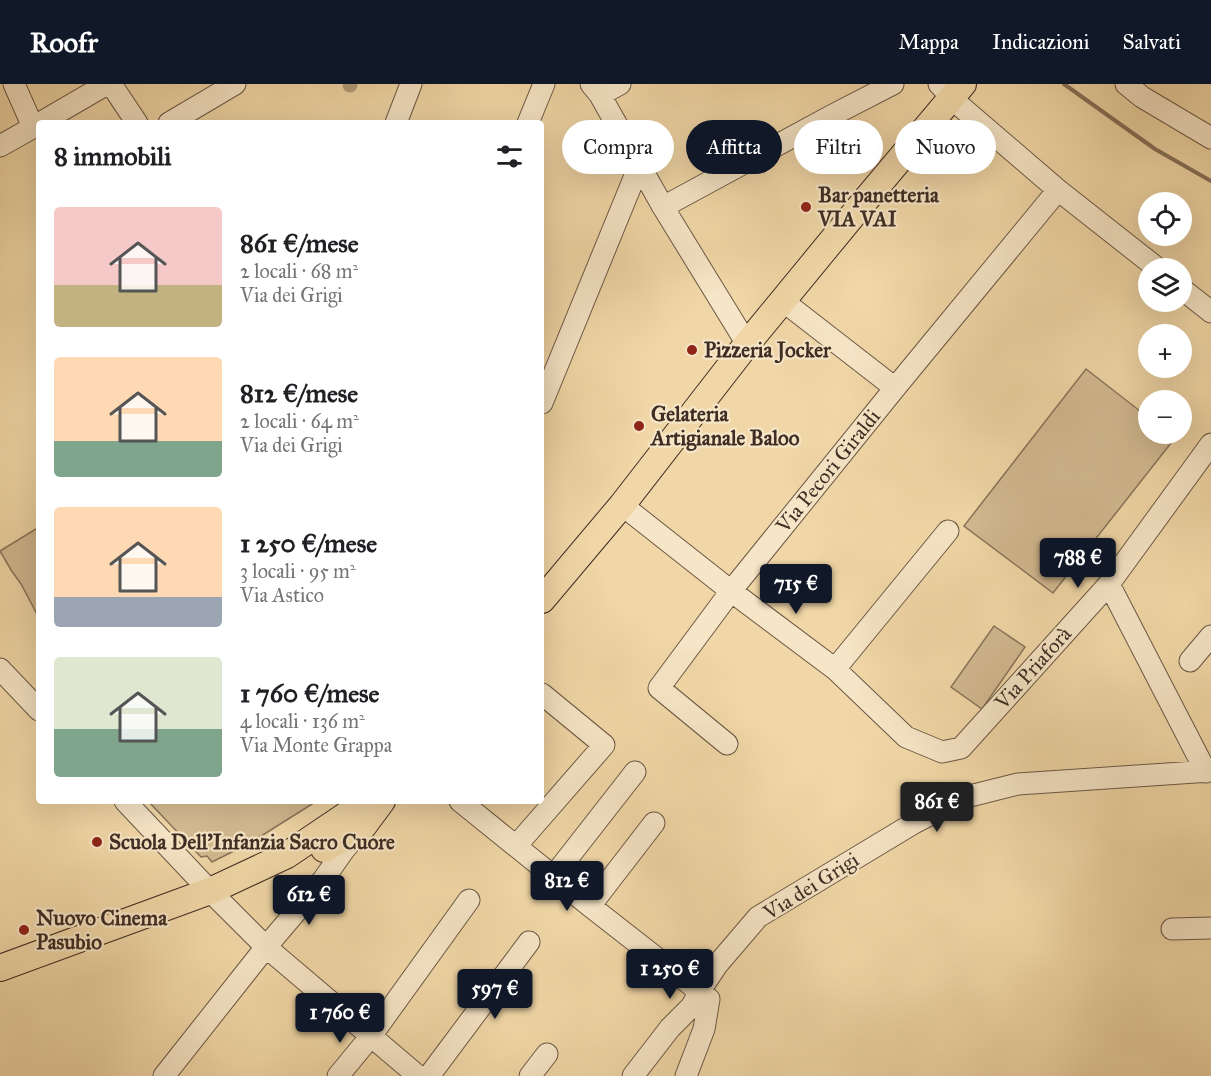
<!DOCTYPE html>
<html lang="it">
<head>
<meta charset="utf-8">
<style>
	body { margin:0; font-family:"IM FELL Great Primer",serif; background:#f6f6f6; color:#202124; height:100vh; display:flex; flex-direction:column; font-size:22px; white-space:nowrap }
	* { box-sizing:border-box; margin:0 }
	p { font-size:20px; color:#757577 }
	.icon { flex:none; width:33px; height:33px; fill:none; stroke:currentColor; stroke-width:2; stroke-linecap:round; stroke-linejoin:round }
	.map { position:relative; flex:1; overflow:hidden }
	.details { position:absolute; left:36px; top:36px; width:508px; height:684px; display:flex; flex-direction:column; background:#fff; border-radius:6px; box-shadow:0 6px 24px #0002 }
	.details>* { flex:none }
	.top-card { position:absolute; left:562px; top:36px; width:558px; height:54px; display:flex; gap:12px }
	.fabs { position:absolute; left:1138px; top:108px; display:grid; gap:12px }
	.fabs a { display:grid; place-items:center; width:54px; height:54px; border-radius:50%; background:#fff; box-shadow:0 6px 24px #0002; font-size:30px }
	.price { position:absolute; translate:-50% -51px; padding:0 14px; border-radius:6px; background:#111827; color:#fff; font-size:20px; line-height:39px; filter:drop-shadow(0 2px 3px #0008) }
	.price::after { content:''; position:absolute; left:50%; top:36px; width:18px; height:14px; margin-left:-9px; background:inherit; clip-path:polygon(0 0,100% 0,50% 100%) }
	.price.active { background:#222; color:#fff }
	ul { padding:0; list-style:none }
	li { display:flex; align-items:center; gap:18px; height:150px; padding:0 18px }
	li span { display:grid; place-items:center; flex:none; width:168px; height:120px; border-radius:6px; color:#555 }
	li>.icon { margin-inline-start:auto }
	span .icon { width:72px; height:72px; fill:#fffc; stroke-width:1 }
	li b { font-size:26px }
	h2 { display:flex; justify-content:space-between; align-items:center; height:72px; padding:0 18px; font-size:26px }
	.tag { padding:0 21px; border-radius:27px; background:#fff; box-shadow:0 6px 24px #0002; font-size:21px; line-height:54px }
	.tag.active { background:#111827; color:#fff }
	header { display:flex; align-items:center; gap:36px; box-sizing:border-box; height:84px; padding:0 30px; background:#111827; color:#fff }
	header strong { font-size:28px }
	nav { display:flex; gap:33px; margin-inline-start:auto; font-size:21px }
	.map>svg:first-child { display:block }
</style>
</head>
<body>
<header>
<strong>Roofr</strong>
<nav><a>Mappa</a><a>Indicazioni</a><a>Salvati</a></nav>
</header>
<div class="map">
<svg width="1211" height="992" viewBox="0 0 1211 992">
	<rect width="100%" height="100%" fill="#f1d7a7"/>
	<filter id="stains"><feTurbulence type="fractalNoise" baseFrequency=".00333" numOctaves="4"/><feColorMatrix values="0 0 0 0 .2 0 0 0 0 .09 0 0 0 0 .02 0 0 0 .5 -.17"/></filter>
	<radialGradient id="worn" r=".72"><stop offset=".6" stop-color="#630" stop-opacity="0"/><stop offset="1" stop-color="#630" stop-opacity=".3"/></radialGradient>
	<!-- green -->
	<path fill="#d3ba91" stroke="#88745a" stroke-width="1.5" d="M 1086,285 L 1149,334 L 1149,350 L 1169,350 L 1175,354 L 1053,509 L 964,442 Z
		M 39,443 L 39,534 L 21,500 L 11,486 L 0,467 Z
		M 994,542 L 1025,563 L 982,625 L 951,603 Z
		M 148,717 L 317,717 L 250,759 L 212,778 L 207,772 L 201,773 Z"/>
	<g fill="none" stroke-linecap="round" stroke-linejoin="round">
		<!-- stream -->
		<path stroke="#857058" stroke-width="4" d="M 1064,0 L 1155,65 L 1211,97"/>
		<!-- canal -->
		<path stroke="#b49d7a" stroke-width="15" d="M 350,1 L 350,0"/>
		<!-- minor casing -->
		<g stroke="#6b5845" stroke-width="23">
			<path id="minor" d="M 14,0 L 33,43
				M 111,0 L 137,39
				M 591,0 L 600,11 L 663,123 L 747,260
				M 939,0 L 959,21 L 1058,106 L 1157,184
				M 1126,0 L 1142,13 L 1211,54
				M 600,11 L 620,0
				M 40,39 L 107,0
				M 169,39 L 235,0
				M 396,39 L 411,0
				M 528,39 L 544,0
				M 0,62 L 39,40
				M 663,123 L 831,32 L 893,0
				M 1182,205 L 1211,228
				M 783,217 L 895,304
				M 542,319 L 639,82
				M 622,421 L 731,507 L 835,585 L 906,653 L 942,668 L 961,664 L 1109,500 L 1211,360
				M 1109,500 L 1206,688
				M 1190,577 L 1211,552
				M 0,585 L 39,626
				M 835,585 L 948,447
				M 727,660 L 659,604 L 731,507 L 895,304 L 1058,106
				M 125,717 L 210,807 L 266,863 L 418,992
				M 460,717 L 590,822 L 709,915 L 704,945 L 686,992
				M 516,762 L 604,661 L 542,610
				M 553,793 L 635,688
				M 590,822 L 654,739
				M 1172,845 L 1211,844
				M 164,992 L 266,863 L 323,796 L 344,766 L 358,749
				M 338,992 L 371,952 L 469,816
				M 429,992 L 529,858
				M 530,992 L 547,970
				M 633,992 L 670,944 L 692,922 L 699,908 L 717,881 L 758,833 L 914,739 L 962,714 L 1018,700 L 1211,687"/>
		</g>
		<!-- major casing -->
		<g stroke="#3e2d24" stroke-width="28">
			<path id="major" d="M 542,516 L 622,421 L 747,260 L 853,131 L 963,0
				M 324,765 L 362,744 L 382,717
				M 0,884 L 210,807 L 287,771 L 367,717"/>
		</g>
		<!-- minor -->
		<use href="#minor" stroke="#f6e5c6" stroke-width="21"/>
		<!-- major -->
		<use href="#major" stroke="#f1d7a7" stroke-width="26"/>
	</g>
	<!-- markers -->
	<g fill="#8f2418" stroke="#f6e5c6" stroke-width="2">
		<circle cx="806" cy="123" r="6"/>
		<circle cx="692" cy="266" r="6"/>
		<circle cx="639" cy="342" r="6"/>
		<circle cx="97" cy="758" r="6"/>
		<circle cx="24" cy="846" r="6"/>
	</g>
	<g text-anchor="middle" stroke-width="4.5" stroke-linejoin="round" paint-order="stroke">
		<!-- poi labels -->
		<g font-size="21" font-weight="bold" fill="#3e2d24" stroke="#f6e5c6" text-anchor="start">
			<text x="818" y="118">Bar panetteria<tspan x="818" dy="24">VIA VAI</tspan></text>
			<text x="704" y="273">Pizzeria Jocker</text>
			<text x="651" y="337">Gelateria<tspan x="651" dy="24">Artigianale Baloo</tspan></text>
			<text x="109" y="765">Scuola Dell'Infanzia Sacro Cuore</text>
			<text x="36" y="841">Nuovo Cinema<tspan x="36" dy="24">Pasubio</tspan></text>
		</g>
		<!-- street labels -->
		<g font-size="21" fill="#3e2d24" stroke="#f6e5c6">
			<text transform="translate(828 387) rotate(-51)" y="7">Via Pecori Giraldi</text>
			<text transform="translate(1033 584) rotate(-48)" y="7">Via Priaforà</text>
			<text transform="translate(811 802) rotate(-32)" y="7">Via dei Grigi</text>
		</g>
	</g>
	<rect width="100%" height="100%" filter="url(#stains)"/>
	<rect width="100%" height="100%" fill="url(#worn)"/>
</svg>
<div class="fabs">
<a><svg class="icon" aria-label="locate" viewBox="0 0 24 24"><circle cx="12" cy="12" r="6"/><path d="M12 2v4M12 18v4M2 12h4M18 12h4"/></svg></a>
<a><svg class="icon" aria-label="layers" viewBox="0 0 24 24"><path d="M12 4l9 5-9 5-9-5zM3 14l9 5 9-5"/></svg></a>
<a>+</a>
<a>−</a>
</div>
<b class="price" style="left:1078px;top:505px">788 €</b>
<b class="price" style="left:796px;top:531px">715 €</b>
<b class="price active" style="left:937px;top:749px">861 €</b>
<b class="price" style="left:567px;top:828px">812 €</b>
<b class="price" style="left:309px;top:842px">612 €</b>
<b class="price" style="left:670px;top:916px">1 250 €</b>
<b class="price" style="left:495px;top:936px">597 €</b>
<b class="price" style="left:340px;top:960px">1 760 €</b>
<div class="top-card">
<a class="tag">Compra</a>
<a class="tag active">Affitta</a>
<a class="tag">Filtri</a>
<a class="tag">Nuovo</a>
</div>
<section class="details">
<h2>8 immobili<svg class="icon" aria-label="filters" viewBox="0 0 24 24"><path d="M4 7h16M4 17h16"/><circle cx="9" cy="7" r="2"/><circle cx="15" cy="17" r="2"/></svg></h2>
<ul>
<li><span style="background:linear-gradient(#f6c9c9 65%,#c2b280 0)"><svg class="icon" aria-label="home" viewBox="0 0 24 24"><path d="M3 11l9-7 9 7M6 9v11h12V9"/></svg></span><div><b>861 €/mese</b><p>2 locali · 68 m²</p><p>Via dei Grigi</p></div></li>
<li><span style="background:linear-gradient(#ffd9b3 70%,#7fa58c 0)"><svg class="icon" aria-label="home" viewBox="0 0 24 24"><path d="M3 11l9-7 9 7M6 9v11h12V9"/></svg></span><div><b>812 €/mese</b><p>2 locali · 64 m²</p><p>Via dei Grigi</p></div></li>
<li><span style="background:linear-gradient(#ffd9b3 75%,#9aa5b1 0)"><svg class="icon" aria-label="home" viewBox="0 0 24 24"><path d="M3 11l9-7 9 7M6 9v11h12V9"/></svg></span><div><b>1 250 €/mese</b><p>3 locali · 95 m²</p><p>Via Astico</p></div></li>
<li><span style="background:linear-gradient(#dfe7d0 60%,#7fa58c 0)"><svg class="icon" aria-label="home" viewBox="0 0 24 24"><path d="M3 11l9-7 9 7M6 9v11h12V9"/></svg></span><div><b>1 760 €/mese</b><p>4 locali · 136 m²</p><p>Via Monte Grappa</p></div></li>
</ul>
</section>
</div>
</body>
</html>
